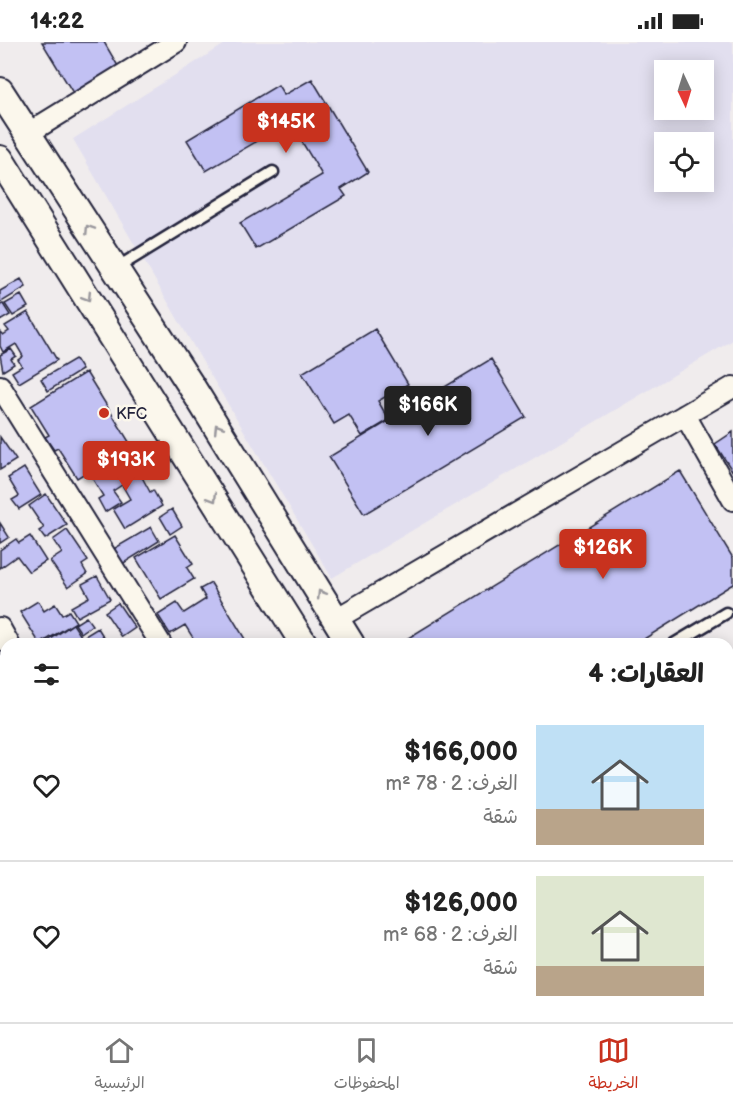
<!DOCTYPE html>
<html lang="ar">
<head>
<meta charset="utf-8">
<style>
	body { margin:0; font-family:"Balsamiq Sans","Playpen Sans Arabic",sans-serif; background:#f6f6f6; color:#222; direction:rtl; height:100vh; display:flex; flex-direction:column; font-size:22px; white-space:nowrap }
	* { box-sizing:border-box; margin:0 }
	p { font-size:20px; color:#767676 }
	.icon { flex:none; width:33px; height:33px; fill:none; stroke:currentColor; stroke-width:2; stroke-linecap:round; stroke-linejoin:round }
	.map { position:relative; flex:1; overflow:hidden; direction:ltr }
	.details { position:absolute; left:0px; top:596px; width:734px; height:386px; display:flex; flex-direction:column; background:#fff; border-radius:18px 18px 0 0; box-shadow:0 3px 15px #0003; direction:rtl }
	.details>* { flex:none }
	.needle { width:39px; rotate:176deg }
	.controls { position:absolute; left:654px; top:18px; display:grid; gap:12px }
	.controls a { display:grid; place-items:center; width:60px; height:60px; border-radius:0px; background:#fff; box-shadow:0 3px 15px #0003; font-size:30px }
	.price { position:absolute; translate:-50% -51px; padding:0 14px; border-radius:6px; background:#c8321e; color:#fff; font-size:20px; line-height:39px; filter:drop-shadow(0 2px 3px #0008) }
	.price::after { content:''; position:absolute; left:50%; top:36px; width:18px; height:14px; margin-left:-9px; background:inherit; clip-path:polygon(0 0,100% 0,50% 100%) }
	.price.on { background:#222; color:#fff }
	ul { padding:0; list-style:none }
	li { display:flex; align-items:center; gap:18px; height:150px; padding:0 30px }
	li+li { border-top:2px solid #e0e0e0 }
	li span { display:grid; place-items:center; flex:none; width:168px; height:120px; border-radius:0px; color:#555 }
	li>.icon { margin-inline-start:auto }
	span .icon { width:72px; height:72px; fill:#fffc; stroke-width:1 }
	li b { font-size:26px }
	h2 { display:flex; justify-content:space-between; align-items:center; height:72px; padding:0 30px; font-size:26px }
	.status { display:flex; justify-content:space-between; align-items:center; height:42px; padding:0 30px; background:#fff; direction:ltr }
	.status svg { height:16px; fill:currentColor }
	.dock { display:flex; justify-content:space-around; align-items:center; height:84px; border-top:2px solid #e0e0e0; background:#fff; font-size:16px; color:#767676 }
	.dock a { display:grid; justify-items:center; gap:3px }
	.dock .on { color:#c8321e }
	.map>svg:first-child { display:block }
</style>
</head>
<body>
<div class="status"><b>14:22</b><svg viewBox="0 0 49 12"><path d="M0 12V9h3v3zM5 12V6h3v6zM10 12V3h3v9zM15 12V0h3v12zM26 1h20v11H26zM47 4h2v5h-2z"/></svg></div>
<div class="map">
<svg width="733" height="980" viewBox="0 0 733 980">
	<rect width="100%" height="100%" fill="#f0eced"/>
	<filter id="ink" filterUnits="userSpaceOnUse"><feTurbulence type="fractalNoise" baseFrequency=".0167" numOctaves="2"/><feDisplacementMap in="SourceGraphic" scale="12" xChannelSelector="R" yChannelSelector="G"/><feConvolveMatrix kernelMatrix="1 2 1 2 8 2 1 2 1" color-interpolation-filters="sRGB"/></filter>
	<g filter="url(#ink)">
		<!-- built -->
		<path fill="#e2dfef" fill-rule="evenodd" d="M 228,0 L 733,0 L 733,298 L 332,536 L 201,317 L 73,97 ZM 664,28 L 704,28 L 704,68 L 664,68 ZM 664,100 L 704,100 L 704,140 L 664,140 Z"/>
		<!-- building -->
		<path fill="#c2c1f3" stroke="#22223b" stroke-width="1.5" d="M 42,0 L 104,0 L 118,24 L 73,51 Z
			M 312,37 L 368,130 L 341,147 L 346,154 L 256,207 L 240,181 L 322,133 L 290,80 L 206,129 L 187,98 L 278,43 L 284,53 Z
			M 21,237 L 26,245 L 0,261 L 0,249 Z
			M 21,253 L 28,265 L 13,274 L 5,262 Z
			M 3,262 L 10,273 L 0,279 L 0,263 Z
			M 28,270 L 57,318 L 19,341 L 12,330 L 22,324 L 18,318 L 23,314 L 16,302 L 3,310 L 0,304 L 0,290 L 3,293 L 9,289 L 5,284 Z
			M 375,287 L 408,342 L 378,359 L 389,378 L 362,394 L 349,373 L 334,382 L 302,331 Z
			M 11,307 L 16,314 L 11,317 L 14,322 L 3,329 L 0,313 Z
			M 75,317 L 82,328 L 48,349 L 41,337 Z
			M 491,317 L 526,375 L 364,472 L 329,415 Z
			M 86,330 L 131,403 L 77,436 L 58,406 L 54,408 L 45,395 L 49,393 L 31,364 Z
			M 733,390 L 733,430 L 715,402 Z
			M 0,395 L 16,418 L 0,428 Z
			M 129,411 L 150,450 L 153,448 L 162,464 L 125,487 L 113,467 L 130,457 L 122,443 L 113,449 L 121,460 L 105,470 L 98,457 L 103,454 L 92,436 Z
			M 24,426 L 41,453 L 19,467 L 12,458 L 19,454 L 8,436 Z
			M 680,429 L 733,516 L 733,542 L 636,602 L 400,601 Z
			M 46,452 L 67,483 L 45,497 L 39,489 L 44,486 L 29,464 Z
			M 172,467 L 182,484 L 170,492 L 160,475 Z
			M 0,481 L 9,495 L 0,501 Z
			M 151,485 L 159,499 L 119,524 L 110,509 Z
			M 67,488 L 88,519 L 82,523 L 87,532 L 68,545 L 50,519 L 62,511 L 53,498 Z
			M 175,493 L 193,522 L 187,526 L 194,537 L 161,557 L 136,516 Z
			M 30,494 L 46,519 L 29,530 L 17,514 L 0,526 L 0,508 L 16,497 L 19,501 Z
			M 97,534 L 110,557 L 77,575 L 71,565 L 89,555 L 82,542 Z
			M 211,541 L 248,602 L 191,602 L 195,599 L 185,583 L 170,592 L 158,573 L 177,561 L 184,571 L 206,557 L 200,547 Z
			M 38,559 L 44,569 L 55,562 L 62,573 L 69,569 L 76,580 L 40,602 L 20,570 Z
			M 118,561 L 135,586 L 122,595 L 105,570 Z
			M 86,575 L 92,583 L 81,591 L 75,582 Z
			M 73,582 L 81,594 L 70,602 L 44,602 Z
			M 98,586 L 108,602 L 90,602 L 85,594 Z
			M 5,611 L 6,622 L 0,626 L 0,614 Z
			M 6,629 L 6,671 L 5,672 L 0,664 L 0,633 Z
			M 3,675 L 6,688 L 0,692 L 0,677 Z
			M 5,724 L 6,726 L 6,748 L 2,741 L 0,743 L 0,727 Z
			M 6,754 L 6,774 L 0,765 L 0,758 Z
			M 6,813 L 6,833 L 5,834 L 0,825 L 0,817 Z
			M 6,839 L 6,866 L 4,863 L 0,866 L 0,843 Z
			M 0,872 L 6,880 L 6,895 L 0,899 Z
			M 733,882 L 733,924 L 728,928 L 728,885 Z
			M 0,931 L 6,941 L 6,956 L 0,959 Z
			M 6,962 L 6,975 L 29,975 L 32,979 L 0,980 L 0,964 Z
			M 100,975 L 107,975 L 110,978 L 92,980 Z
			M 198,975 L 235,975 L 235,976 L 229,980 L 201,980 Z
			M 263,975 L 275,975 L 277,979 L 256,980 Z
			M 650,975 L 673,975 L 664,980 L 653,980 Z
			M 673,975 L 721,975 L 724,980 L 664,980 Z"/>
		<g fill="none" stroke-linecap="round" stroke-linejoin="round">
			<!-- service casing -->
			<g stroke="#22223b" stroke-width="15">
				<path id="service" d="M 115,227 L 273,130
					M 674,602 L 726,571"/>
			</g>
			<!-- minor casing -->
			<g stroke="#22223b" stroke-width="24">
				<path id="minor" d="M 27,92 L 176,0
					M 0,344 L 161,602
					M 685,373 L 733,458
					M 336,577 L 733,345
					M 0,586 L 9,602
					M 0,796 L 6,792
					M 728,852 L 733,849
					M 79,980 L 87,975
					M 440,980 L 449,975"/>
			</g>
			<!-- tertiary casing -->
			<g stroke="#22223b" stroke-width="30">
				<path id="tertiary" d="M 0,49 L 190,342 L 351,602
					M 0,117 L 304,602
					M 532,975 L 535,980
					M 577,975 L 580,980"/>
			</g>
			<!-- service -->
			<use href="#service" stroke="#fbf7ec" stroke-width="10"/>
			<!-- minor -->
			<use href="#minor" stroke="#fbf7ec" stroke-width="20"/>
			<!-- tertiary -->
			<use href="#tertiary" stroke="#fbf7ec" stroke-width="26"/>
		</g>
		<!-- one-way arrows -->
		<defs><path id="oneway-chevron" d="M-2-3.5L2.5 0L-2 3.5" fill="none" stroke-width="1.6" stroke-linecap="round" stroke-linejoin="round" transform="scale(1.5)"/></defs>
		<g stroke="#99979c">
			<use href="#oneway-chevron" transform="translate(89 187) rotate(-123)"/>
			<use href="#oneway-chevron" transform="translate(87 255) rotate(58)"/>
			<use href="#oneway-chevron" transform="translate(218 386) rotate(-122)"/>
			<use href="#oneway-chevron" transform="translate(213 456) rotate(58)"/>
			<use href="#oneway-chevron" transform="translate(321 552) rotate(-122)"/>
		</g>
	</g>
	<!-- markers -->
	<circle fill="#c8321e" stroke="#fbf7ec" stroke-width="2" cx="104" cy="371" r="6"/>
	<g text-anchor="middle" stroke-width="5" stroke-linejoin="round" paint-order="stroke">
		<!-- poi labels -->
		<g font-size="16" fill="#22223b" stroke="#fbf7ec" text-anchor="start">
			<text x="116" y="377">KFC</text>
		</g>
	</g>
</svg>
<div class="controls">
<a><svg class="needle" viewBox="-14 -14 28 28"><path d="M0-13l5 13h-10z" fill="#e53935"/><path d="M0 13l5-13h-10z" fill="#767676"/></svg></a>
<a><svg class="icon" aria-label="locate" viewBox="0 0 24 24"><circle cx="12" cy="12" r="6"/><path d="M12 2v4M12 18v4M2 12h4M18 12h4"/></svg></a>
</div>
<b class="price" style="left:286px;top:112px">$145K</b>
<b class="price on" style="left:428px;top:395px">$166K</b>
<b class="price" style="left:126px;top:450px">$193K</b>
<b class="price" style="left:603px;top:538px">$126K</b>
<section class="details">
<h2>العقارات: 4<svg class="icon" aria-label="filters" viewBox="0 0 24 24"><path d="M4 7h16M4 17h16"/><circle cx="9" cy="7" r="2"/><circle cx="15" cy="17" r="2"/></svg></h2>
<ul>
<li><span style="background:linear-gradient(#bfe0f5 70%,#b9a48a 0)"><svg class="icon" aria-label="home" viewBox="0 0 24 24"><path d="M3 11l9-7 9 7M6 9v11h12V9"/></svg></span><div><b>$166,000</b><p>الغرف: 2 · 78 m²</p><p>شقة</p></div><svg class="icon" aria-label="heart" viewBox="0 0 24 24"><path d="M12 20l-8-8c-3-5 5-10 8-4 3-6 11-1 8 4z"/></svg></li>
<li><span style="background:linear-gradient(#dfe7d0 75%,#b9a48a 0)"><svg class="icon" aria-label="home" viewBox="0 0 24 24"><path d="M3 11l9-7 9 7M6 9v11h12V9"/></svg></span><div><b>$126,000</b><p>الغرف: 2 · 68 m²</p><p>شقة</p></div><svg class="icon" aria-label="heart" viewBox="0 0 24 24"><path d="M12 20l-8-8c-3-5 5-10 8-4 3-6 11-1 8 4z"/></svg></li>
</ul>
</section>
</div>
<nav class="dock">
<a class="on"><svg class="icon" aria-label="map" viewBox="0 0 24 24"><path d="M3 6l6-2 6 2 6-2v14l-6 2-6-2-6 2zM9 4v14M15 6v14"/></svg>الخريطة</a>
<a><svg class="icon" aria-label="saved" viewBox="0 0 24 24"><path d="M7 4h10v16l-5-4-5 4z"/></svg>المحفوظات</a>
<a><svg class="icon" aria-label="home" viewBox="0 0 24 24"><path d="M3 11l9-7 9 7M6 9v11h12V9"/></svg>الرئيسية</a>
</nav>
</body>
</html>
